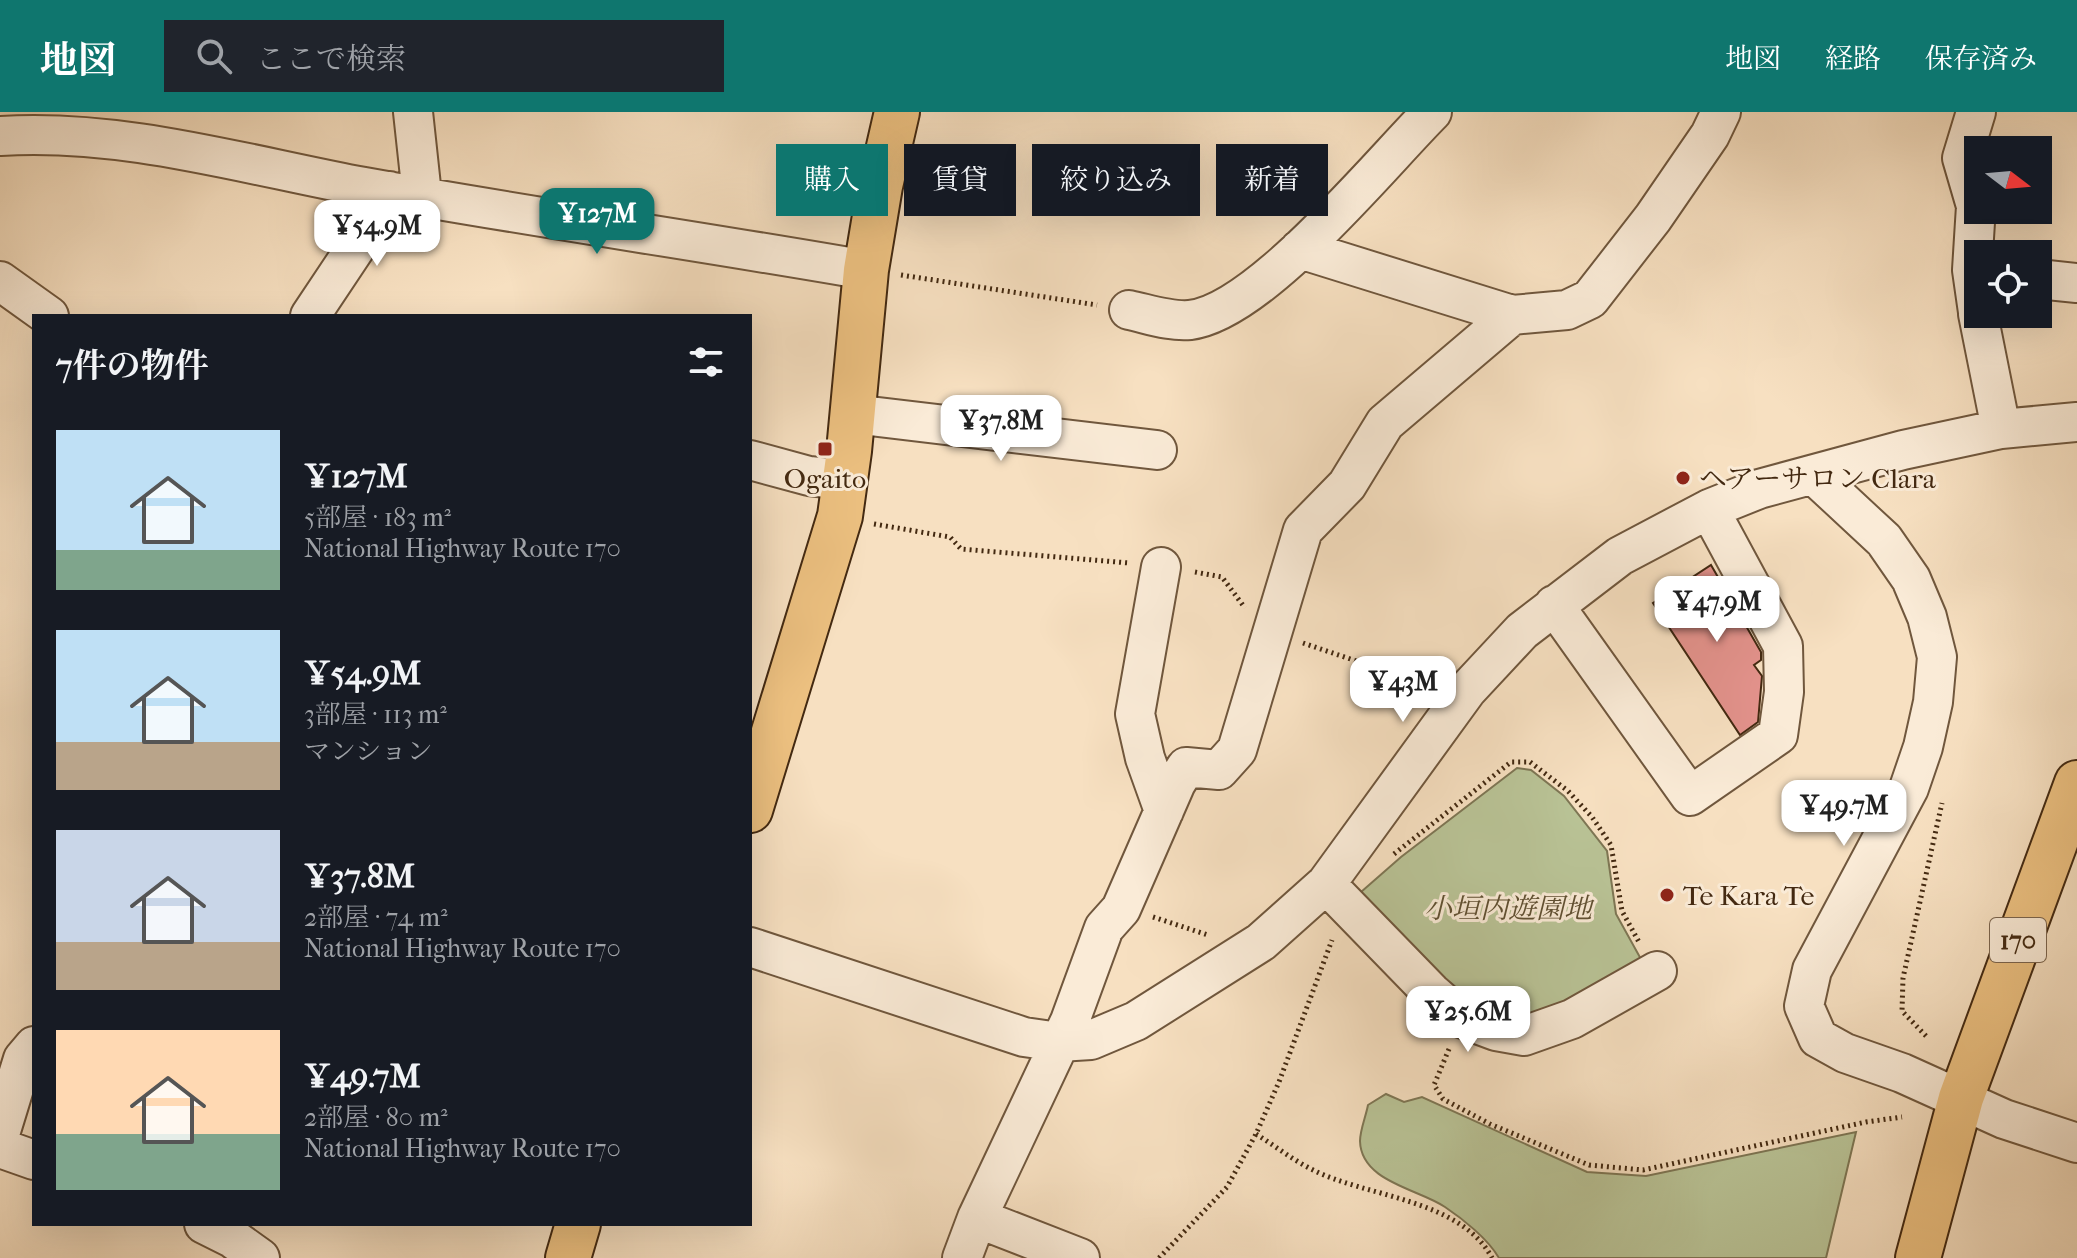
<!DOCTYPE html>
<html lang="ja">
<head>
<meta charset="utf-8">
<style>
	body { margin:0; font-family:"IM FELL French Canon","Noto Serif JP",serif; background:#20242c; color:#f1f3f6; height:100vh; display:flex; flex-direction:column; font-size:30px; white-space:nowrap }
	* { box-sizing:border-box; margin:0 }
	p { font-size:26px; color:#9ea1a6 }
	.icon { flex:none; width:44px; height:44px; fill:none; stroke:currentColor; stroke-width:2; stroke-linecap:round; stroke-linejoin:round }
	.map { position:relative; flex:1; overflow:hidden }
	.side { position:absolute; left:32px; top:202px; width:720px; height:912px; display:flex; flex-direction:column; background:#171b24; border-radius:0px; box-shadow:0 8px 32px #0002 }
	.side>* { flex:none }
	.guide { position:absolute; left:776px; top:32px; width:760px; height:72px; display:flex; gap:16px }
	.needle { width:52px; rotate:106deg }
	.buttons { position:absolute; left:1964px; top:24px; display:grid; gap:16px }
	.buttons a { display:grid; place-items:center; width:88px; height:88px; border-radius:0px; background:#171b24; box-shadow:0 8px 32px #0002; font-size:40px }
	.price { position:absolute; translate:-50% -68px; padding:0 18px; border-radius:16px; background:#fff; color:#222; font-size:26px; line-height:52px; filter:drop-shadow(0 2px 4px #0008) }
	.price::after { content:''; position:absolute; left:50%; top:48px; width:24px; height:18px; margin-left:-12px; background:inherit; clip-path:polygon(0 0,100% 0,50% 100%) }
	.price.on { background:#0f766e; color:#fff }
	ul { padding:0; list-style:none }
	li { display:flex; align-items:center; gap:24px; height:200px; padding:0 24px }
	li span { display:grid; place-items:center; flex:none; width:224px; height:160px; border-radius:0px; color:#555 }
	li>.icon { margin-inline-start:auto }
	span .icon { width:96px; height:96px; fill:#fffc; stroke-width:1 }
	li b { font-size:34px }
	h2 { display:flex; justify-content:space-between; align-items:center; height:96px; padding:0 24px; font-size:34px }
	.tag { padding:0 28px; border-radius:0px; background:#171b24; box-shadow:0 8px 32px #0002; font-size:28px; line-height:72px }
	.tag.on { background:#0f766e; color:#fff }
	header { display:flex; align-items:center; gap:48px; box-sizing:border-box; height:112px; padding:0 40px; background:#0f766e; color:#fff }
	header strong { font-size:38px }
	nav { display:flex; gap:44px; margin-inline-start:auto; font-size:28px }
	.search { width:560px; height:72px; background:#20242c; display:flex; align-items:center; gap:20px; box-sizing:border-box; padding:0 28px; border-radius:0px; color:#9ea1a6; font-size:30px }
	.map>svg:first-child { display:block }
</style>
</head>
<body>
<header>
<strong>地図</strong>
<div class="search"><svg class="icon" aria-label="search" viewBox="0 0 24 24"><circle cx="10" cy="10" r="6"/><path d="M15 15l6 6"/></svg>ここで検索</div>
<nav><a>地図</a><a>経路</a><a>保存済み</a></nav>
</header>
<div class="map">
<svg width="2077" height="1146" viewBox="0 0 2077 1146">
	<rect width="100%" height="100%" fill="#f7e0c1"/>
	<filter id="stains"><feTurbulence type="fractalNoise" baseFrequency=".0025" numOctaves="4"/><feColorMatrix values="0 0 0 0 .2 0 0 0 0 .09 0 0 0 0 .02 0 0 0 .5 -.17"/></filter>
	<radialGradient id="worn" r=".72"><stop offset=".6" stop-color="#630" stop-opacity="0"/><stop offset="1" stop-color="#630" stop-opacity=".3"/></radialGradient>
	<!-- green -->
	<path fill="#b9c396" stroke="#7e7654" stroke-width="2" d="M 1517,656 L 1531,658 L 1564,684 L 1607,739 L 1616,802 L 1647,858 L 1528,911 L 1470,901 L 1353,787 L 1401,745 Z
		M 1386,982 L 1404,990 L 1422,985 L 1587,1060 L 1646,1064 L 1856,1020 L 1826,1146 L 1499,1146 C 1488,1127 1463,1107 1445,1095 C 1419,1077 1361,1070 1360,1029 C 1360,1018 1366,1004 1368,993 Z"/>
	<!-- building -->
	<path fill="#e3928c" stroke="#432911" stroke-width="2" d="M 1711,453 L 1761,540 L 1761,548 L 1754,553 L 1762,564 L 1758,610 L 1740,623 L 1653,491 Z"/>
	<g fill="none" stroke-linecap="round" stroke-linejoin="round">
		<!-- minor casing -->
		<g stroke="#70573d" stroke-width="42">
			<path id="minor" d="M 413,0 L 422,83
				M 1976,0 L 1962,46 L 1976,94 L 1972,158 L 1978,200
				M 0,24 C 122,16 246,53 364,75 C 531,105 699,129 866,158
				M 1300,137 L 1512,203 L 1567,198 L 1590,187 L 1653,106 L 1710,23 L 1721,0
				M 2038,167 L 2077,171
				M 0,169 L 49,204
				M 1129,198 C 1148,202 1171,210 1190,208 C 1260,200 1380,52 1432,0
				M 1978,202 L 2001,317
				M 310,204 L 378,102 L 389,79
				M 853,302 L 1157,338
				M 750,348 L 809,364 L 846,368
				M 1814,363 L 1884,428 L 1911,467 L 1927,505 L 1937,545 L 1933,590 L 1923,635 L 1909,676 L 1812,858 L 1804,894 L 1818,926 L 1845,941 L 1902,961 L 2004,1007 L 2077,1031
				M 1161,455 L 1135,602 L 1145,646 L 1164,699
				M 1554,493 L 1690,684 L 1778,623 L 1784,580 L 1783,534 L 1709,397
				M 1326,772 L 1431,880 L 1461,906 L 1496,919 L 1524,924 L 1572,907 L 1657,859
				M 750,835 L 1024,925 L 1059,930 L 1091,928 L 1136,909 L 1261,830 L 1326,772 L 1467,578 L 1522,519 L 1620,444 L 1709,397 L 1759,377 L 1903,338 L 2001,317 L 2077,310
				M 0,1022 L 23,947 L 34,934
				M 0,1036 L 34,1048
				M 977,1106 L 1080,1146
				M 204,1112 L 232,1126 L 260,1146
				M 962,1146 L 977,1106 L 1070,909 L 1104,816 L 1121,797 L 1176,671 L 1186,655 L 1219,658 L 1237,638 L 1303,418 L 1347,373 L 1385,311 L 1512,203"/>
		</g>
		<!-- highway casing -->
		<g stroke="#432911" stroke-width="48">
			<path id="highway" d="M 750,698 L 840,404 L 849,339 L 866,158 L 880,74 L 897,0
				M 568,1146 L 578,1112
				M 1918,1146 L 1961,986 L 2077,671"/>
		</g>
		<!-- path -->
		<path stroke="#432911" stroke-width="5" stroke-dasharray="2 4" stroke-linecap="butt" d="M 901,163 L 1097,193
			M 874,412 L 950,425 L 961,437 L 1129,451
			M 1195,460 L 1222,465 L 1245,496
			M 1303,531 L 1380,557 L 1431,569
			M 1394,742 L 1511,650 L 1530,650 L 1568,679 L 1592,705 L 1611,733 L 1622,799 L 1640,832
			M 1153,805 L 1208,823
			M 1926,924 L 1902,899 L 1903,866 L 1942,691
			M 1449,937 L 1434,973 L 1443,987 L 1490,1012 L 1589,1053 L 1643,1058 L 1866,1010 L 1902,1005
			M 1256,1022 C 1275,1034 1293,1048 1313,1058 C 1366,1085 1461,1087 1492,1146
			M 1159,1146 L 1227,1075 L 1256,1022 L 1279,970 L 1332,828"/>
		<!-- minor -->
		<use href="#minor" stroke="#faebd7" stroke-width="38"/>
		<!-- highway -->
		<use href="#highway" stroke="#ecc080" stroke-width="44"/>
	</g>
	<!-- markers -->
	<g fill="#8f2418" stroke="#faebd7" stroke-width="3">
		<rect x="817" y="329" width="16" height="16" rx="4"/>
		<circle cx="1683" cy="366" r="8"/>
		<circle cx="1667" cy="783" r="8"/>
	</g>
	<g text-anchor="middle" stroke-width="6" stroke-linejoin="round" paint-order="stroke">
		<!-- shield labels -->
		<rect fill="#faebd7" stroke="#7a634c" stroke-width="2" x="1990" y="806" width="56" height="44" rx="6"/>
		<g font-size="26" font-weight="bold" fill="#432911">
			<text x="2018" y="837">170</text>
		</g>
		<!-- poi labels -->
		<g font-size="28" fill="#432911" stroke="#faebd7" text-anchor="start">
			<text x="825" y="376" text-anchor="middle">Ogaito</text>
			<text x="1699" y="376">ヘアーサロン Clara</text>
			<text x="1683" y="793">Te Kara Te</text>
		</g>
		<!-- park labels -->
		<g font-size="28" font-style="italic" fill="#605032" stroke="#faebd7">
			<text x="1508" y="806">小垣内遊園地</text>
		</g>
	</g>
	<rect width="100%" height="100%" filter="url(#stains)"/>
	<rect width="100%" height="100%" fill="url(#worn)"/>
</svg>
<div class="buttons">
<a><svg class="needle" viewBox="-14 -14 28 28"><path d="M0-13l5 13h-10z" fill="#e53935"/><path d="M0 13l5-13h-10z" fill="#9ea1a6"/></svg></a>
<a><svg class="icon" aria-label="locate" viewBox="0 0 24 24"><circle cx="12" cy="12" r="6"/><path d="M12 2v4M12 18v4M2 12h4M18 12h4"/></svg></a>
</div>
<b class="price on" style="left:597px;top:144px">¥127M</b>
<b class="price" style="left:377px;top:156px">¥54.9M</b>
<b class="price" style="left:1001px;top:351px">¥37.8M</b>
<b class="price" style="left:1717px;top:532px">¥47.9M</b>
<b class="price" style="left:1403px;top:612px">¥43M</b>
<b class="price" style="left:1844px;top:736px">¥49.7M</b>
<b class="price" style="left:1468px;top:942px">¥25.6M</b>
<div class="guide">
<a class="tag on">購入</a>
<a class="tag">賃貸</a>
<a class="tag">絞り込み</a>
<a class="tag">新着</a>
</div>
<section class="side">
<h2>7件の物件<svg class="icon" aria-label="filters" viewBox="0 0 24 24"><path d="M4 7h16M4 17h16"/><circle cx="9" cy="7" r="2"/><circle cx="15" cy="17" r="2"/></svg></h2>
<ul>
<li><span style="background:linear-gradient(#bfe0f5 75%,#7fa58c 0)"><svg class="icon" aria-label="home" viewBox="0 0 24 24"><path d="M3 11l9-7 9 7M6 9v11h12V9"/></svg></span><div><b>¥127M</b><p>5部屋 · 183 m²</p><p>National Highway Route 170</p></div></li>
<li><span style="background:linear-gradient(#bfe0f5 70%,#b9a48a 0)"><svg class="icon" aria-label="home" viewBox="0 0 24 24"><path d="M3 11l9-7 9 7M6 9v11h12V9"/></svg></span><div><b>¥54.9M</b><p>3部屋 · 113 m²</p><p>マンション</p></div></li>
<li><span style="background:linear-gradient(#c9d6e8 70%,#b9a48a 0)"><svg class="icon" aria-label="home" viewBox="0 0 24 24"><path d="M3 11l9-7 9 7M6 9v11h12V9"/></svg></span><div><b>¥37.8M</b><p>2部屋 · 74 m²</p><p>National Highway Route 170</p></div></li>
<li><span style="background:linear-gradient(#ffd9b3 65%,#7fa58c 0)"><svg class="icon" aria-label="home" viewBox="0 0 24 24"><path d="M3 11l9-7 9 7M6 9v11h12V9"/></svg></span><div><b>¥49.7M</b><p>2部屋 · 80 m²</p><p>National Highway Route 170</p></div></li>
</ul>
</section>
</div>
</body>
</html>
